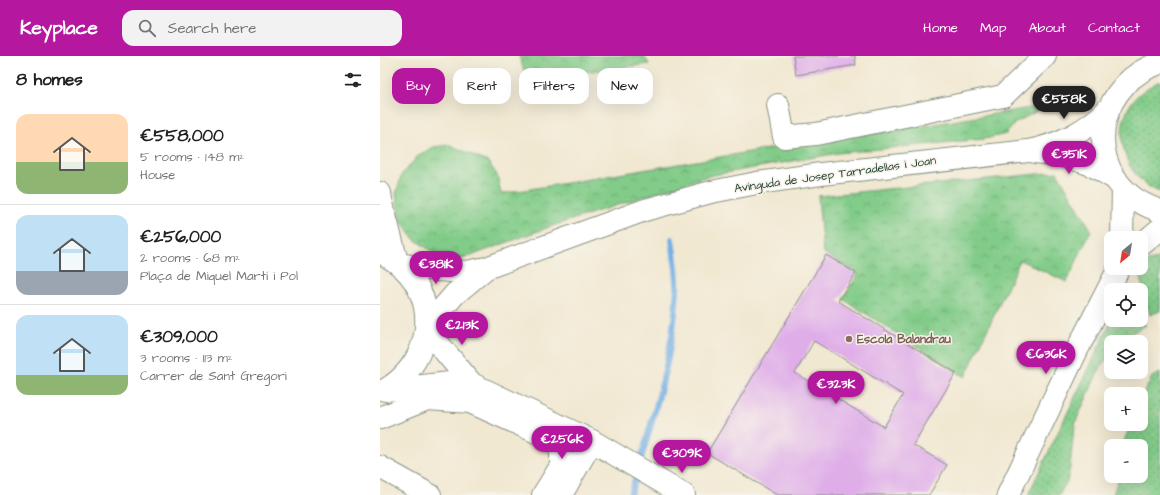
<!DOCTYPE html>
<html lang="en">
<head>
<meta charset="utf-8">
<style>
	body { margin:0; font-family:"Architects Daughter",sans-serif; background:#f2f2f2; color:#202124; height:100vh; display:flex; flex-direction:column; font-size:15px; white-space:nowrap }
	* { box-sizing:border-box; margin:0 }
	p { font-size:13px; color:#757577 }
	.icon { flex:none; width:22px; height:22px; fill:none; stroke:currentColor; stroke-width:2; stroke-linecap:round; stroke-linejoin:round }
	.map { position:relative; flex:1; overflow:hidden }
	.sheet { display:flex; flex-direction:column; background:#fff; width:380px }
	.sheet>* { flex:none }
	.hud { position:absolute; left:12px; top:12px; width:380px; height:36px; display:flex; gap:8px }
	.needle { width:26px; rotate:210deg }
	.tools { position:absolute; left:724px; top:175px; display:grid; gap:8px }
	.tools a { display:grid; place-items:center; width:44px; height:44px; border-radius:8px; background:#fff; box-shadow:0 4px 16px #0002; font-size:20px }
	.price { position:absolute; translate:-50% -34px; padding:0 9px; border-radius:14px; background:#b5179e; color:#fff; font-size:13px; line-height:26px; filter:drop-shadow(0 1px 2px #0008) }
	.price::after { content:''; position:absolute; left:50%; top:24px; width:12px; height:9px; margin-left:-6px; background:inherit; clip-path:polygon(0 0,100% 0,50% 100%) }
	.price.selected { background:#222; color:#fff }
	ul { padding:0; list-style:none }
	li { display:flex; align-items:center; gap:12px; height:100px; padding:0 16px }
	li+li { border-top:1px solid #e0e0e0 }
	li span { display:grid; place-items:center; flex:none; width:112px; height:80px; border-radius:12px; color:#555 }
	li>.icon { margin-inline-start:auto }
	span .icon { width:48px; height:48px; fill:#fffc; stroke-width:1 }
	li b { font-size:17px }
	h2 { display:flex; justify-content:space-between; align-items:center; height:48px; padding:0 16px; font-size:17px }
	.chip { padding:0 14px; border-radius:12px; background:#fff; box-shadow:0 4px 16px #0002; font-size:14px; line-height:36px }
	.chip.selected { background:#b5179e; color:#fff }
	header { display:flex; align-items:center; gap:24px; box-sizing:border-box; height:56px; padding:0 20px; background:#b5179e; color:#fff }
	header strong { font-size:19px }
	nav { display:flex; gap:22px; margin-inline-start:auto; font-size:14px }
	.search { width:280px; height:36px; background:#f2f2f2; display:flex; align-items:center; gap:10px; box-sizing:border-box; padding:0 14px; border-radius:12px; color:#757577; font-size:15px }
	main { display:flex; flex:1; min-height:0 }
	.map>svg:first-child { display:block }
</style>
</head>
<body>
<header>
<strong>Keyplace</strong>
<div class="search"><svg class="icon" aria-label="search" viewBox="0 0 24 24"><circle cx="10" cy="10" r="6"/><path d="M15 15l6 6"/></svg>Search here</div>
<nav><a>Home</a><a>Map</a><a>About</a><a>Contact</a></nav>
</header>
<main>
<section class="sheet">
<h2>8 homes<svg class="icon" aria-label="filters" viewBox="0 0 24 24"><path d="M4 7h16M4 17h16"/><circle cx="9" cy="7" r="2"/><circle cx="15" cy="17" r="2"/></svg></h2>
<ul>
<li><span style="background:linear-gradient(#ffd9b3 60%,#8fb573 0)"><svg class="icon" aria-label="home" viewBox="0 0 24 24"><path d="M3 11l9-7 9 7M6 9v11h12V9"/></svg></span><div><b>€558,000</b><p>5 rooms · 148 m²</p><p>House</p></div></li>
<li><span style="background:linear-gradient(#bfe0f5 70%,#9aa5b1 0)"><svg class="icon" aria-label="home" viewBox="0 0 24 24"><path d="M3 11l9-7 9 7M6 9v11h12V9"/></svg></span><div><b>€256,000</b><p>2 rooms · 68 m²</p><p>Plaça de Miquel Martí i Pol</p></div></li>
<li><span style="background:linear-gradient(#bfe0f5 75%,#8fb573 0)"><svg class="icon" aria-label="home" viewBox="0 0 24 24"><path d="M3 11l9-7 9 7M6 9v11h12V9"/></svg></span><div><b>€309,000</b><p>3 rooms · 113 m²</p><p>Carrer de Sant Gregori</p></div></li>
</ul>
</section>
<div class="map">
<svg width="780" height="439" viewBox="0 0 780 439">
	<defs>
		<pattern id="grass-dots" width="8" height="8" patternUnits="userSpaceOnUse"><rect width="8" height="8" fill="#82cc89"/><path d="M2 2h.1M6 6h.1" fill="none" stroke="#6aa771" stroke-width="1.8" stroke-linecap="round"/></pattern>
		<pattern id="park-crowns" width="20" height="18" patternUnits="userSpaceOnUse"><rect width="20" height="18" fill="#82cc89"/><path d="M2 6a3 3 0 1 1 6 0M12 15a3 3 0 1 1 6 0" fill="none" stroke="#6aa771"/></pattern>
	</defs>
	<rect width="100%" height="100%" fill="#f7f3e8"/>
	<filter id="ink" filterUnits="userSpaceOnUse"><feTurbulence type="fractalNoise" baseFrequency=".025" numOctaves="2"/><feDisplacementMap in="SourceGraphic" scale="8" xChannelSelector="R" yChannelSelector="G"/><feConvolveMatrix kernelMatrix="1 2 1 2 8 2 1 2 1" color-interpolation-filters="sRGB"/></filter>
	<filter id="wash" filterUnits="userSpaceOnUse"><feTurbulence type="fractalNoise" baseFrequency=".012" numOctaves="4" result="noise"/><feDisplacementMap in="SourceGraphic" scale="16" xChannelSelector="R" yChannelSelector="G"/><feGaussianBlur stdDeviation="0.9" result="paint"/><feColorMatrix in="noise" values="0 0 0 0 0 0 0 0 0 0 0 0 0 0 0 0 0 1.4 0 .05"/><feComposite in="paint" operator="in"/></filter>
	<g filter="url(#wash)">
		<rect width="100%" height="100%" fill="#f1e8d1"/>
		<!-- grass -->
		<path fill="url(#grass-dots)" stroke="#50845e" d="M 780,25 L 780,136 C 745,124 730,75 753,45 C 761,35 770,30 780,25 Z
			M 780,203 L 780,255 L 770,259 L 758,214 L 768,205 Z
			M 732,264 L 756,264 L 766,269 L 744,281 L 740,286 L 731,286 L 731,296 L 718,316 L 696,365 L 693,381 L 690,412 L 687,425 L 679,439 L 648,439 Z
			M 780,317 L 780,437 L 778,439 L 733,439 L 739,420 L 761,420 L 761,390 L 742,390 L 751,368 L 761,368 L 761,342 L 772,321 Z"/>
		<!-- park -->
		<path fill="url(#park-crowns)" stroke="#50845e" d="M 139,0 L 264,0 L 269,8 L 147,23 Z
			M 668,49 L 635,67 L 626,78 L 604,83 L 458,97 L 328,120 L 172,170 L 82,203 L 57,199 L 34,183 L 19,162 L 16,138 L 22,118 L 39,99 L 54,91 L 70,89 L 108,106 L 117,119 L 121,138 L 417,88 L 525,73 Z
			M 677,116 L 711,174 L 687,226 L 640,204 L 585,321 L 463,243 L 478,218 L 443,196 L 438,140 Z"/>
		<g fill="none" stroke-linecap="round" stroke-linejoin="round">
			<!-- stream -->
			<path stroke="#74b0e6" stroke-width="6" d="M 250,439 C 270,372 293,305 297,234 C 298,218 294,199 292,183"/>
		</g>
		<g id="blocks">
			<!-- building -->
			<path fill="#dfaee9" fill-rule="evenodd" d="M 413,0 L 475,0 L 476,9 L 416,19 Z
				M 446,199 L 476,217 L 458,245 L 576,317 L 533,389 L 567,409 L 549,439 L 397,439 L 327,397 ZM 434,285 L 523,339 L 504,371 L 415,317 Z"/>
		</g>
	</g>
	<g filter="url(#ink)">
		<use href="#blocks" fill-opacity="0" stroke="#889282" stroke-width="1"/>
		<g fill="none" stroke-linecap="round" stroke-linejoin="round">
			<!-- minor casing -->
			<g stroke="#889282" stroke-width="24">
				<path id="minor" d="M 780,7 C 722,25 702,99 750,139 C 759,147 769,151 780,155
					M 398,49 L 404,81 L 436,78 L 623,40 L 665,0
					M 655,96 C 674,98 693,101 711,109 C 720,113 728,119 736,123
					M 0,137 L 1,144 L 17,206
					M 742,182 L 743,132
					M 761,189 L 780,173
					M 19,208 L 57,214 L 87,216 L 106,212 L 265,154 L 331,136 L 377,127 L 441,118 L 648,95 C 679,89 709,74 730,51
					M 47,270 L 75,238 L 106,212
					M 0,362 L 47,343 L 90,346 L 172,383 L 181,394 L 181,410 L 163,439
					M 0,411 L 50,439
					M 181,439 L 212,385
					M 628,439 L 697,294 L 739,212"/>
			</g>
			<!-- major casing -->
			<g stroke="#889282" stroke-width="24">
				<path id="major" d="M 0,196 C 11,202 21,208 29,218 C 61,256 46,311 5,334
					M 46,273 L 92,328
					M 6,334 L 70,327 L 92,328 L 212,385 L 304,439"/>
			</g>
			<!-- minor -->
			<use href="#minor" stroke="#fff" stroke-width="22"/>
			<!-- major -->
			<use href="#major" stroke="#fff" stroke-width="22"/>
		</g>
	</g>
	<!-- markers -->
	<circle fill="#8d6e63" stroke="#f7f3e8" stroke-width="1.5" cx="469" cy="283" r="4"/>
	<g text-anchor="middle" stroke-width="3" stroke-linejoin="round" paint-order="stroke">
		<!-- street labels -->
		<g font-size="12" fill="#1f3d34" stroke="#f7f3e8">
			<text transform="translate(455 118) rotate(-8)" y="4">Avinguda de Josep Tarradellas i Joan</text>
		</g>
		<!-- education labels -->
		<g font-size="12" font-weight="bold" fill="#785e54" stroke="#f7f3e8" text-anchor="start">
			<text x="477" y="287">Escola Balandrau</text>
		</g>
	</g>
</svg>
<div class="tools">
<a><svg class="needle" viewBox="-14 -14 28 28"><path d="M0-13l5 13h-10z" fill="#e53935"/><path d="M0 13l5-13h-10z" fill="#757577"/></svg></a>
<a><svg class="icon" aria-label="locate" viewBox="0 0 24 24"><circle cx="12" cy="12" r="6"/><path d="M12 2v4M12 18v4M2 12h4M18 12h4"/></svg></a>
<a><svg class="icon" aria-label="layers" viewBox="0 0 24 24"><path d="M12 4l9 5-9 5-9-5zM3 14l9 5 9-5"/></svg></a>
<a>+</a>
<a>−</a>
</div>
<b class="price selected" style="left:684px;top:64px">€558K</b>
<b class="price" style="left:689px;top:119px">€351K</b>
<b class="price" style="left:56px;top:229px">€381K</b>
<b class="price" style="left:82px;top:290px">€213K</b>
<b class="price" style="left:666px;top:319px">€636K</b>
<b class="price" style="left:456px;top:349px">€323K</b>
<b class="price" style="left:182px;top:404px">€256K</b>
<b class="price" style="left:302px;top:418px">€309K</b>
<div class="hud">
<a class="chip selected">Buy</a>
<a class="chip">Rent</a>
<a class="chip">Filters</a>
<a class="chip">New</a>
</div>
</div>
</main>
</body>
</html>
